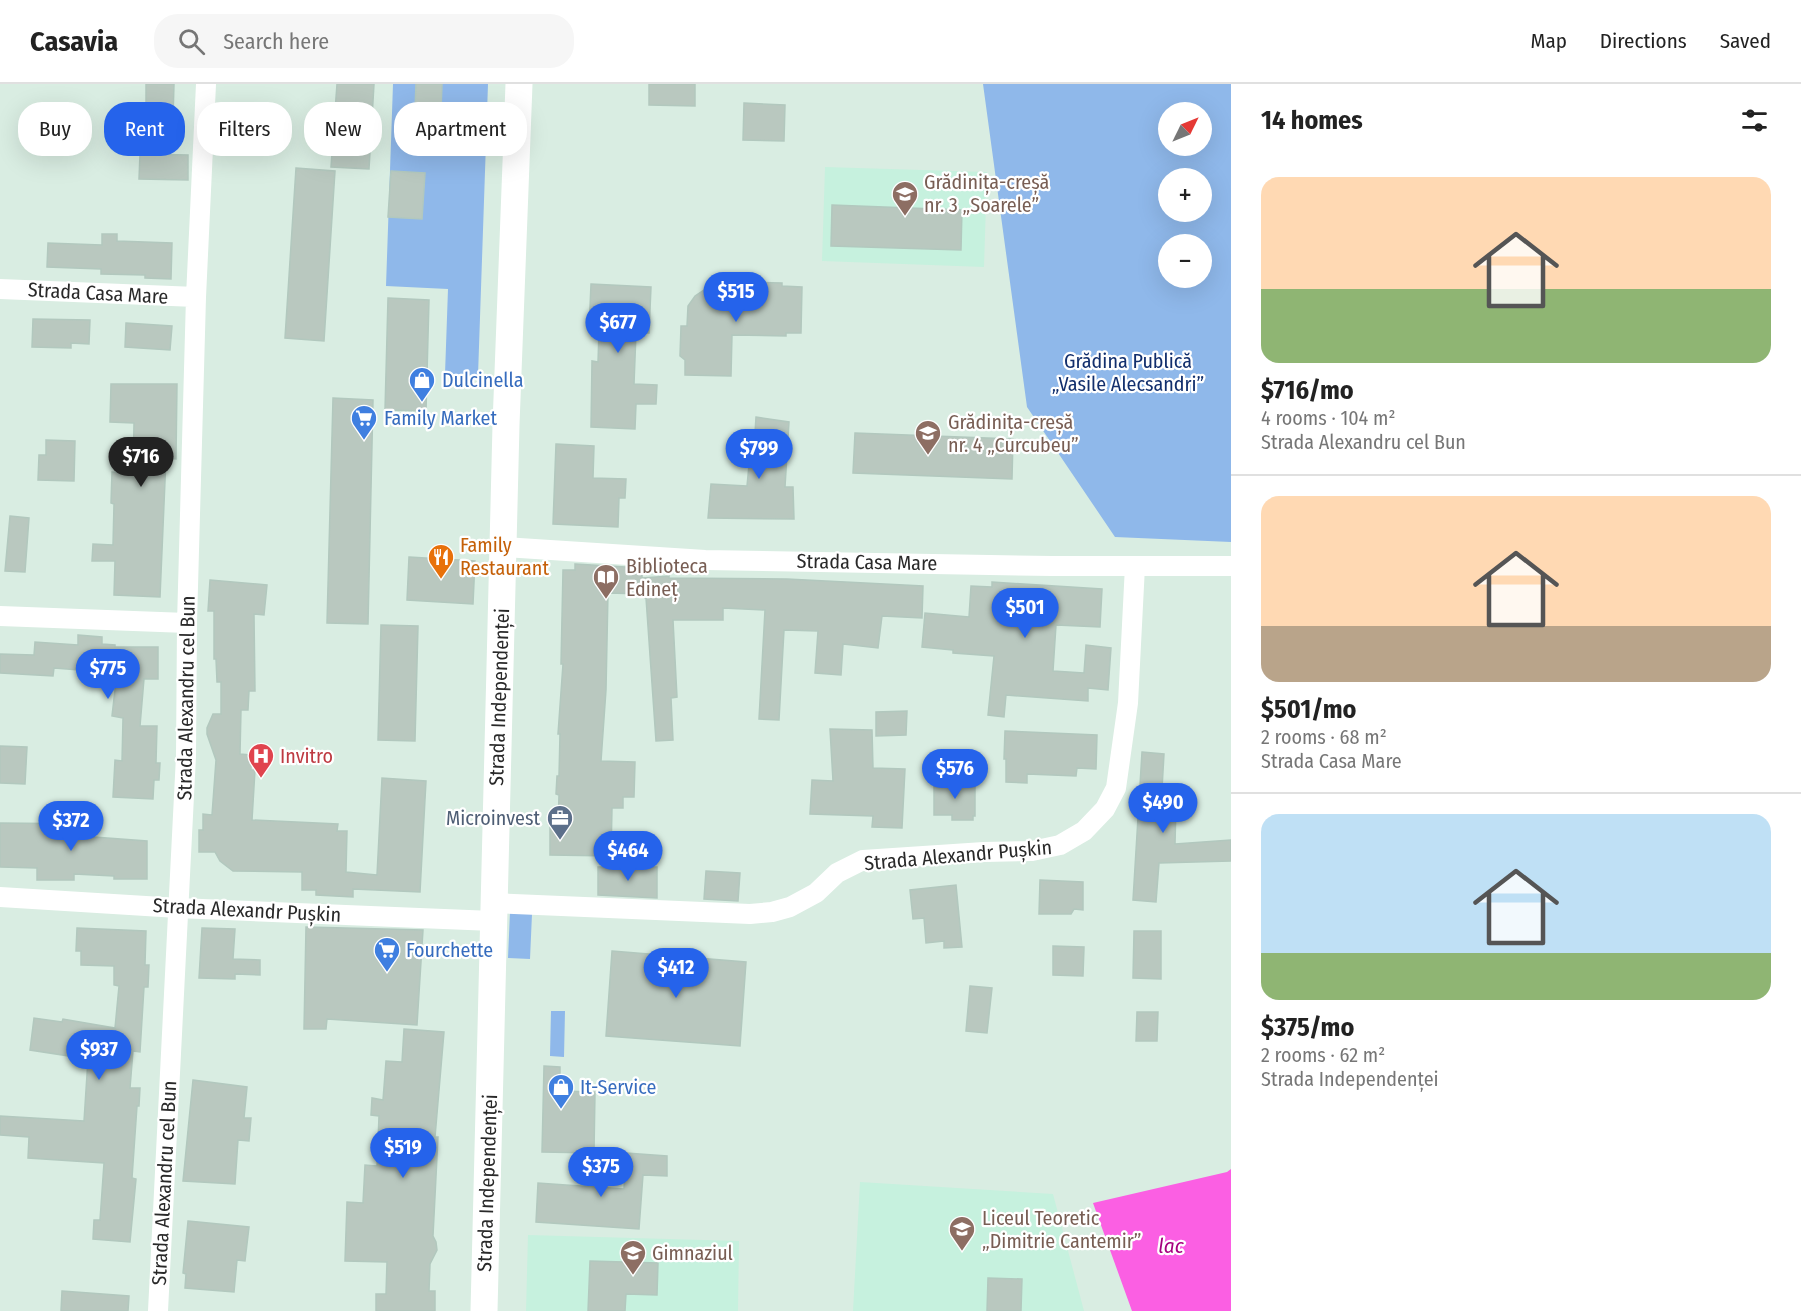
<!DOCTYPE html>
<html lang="en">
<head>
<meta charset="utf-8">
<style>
	body { margin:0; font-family:"Fira Sans Condensed",sans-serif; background:#f6f6f6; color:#222; height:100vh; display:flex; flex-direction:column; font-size:22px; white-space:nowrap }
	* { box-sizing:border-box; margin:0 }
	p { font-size:20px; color:#767676 }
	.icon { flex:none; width:33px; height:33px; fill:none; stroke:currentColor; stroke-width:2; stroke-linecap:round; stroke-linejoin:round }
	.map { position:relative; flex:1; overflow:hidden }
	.sheet { display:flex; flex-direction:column; background:#fff; width:570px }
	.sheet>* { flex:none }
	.top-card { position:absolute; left:18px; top:18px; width:570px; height:54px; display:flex; gap:12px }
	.needle { width:39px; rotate:47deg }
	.tools { position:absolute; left:1158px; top:18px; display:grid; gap:12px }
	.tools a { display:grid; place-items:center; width:54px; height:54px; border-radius:50%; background:#fff; box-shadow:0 6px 24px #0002; font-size:30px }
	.price { position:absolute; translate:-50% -51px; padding:0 14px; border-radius:21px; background:#2563eb; color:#fff; font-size:20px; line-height:39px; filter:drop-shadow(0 2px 3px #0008) }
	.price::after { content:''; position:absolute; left:50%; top:36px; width:18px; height:14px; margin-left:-9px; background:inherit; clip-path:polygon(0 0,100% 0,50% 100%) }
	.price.on { background:#222; color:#fff }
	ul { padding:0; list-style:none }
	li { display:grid; align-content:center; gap:12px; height:318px; padding:0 30px }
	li+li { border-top:2px solid #e0e0e0 }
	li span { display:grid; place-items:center; height:186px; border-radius:18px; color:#555 }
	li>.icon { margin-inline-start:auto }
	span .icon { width:108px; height:108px; fill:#fffc; stroke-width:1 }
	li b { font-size:26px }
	h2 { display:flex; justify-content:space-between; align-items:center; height:72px; padding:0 30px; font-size:26px }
	.chip { padding:0 21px; border-radius:24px; background:#fff; box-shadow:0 6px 24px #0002; font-size:21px; line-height:54px }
	.chip.on { background:#2563eb; color:#fff }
	header { display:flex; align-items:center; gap:36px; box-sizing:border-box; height:84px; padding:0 30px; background:#fff; border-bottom:2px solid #e0e0e0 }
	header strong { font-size:28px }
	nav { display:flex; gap:33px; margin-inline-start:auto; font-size:21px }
	.search { width:420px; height:54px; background:#f6f6f6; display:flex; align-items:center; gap:15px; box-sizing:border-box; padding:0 21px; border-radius:24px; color:#767676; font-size:22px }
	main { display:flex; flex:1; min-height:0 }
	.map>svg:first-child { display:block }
</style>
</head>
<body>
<header>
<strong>Casavia</strong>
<div class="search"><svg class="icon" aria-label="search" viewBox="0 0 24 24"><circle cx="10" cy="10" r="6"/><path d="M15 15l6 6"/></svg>Search here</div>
<nav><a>Map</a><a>Directions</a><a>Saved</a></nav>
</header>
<main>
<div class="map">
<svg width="1231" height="1227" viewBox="0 0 1231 1227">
	<rect width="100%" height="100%" fill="#d9ede2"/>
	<!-- education -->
	<path fill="#c6f1de" d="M 825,83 L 987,88 L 984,183 L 822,177 Z
		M 860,1098 L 1053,1110 L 1084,1227 L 853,1227 Z
		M 528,1151 L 739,1157 L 738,1227 L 526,1227 Z"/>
	<!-- green -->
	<path fill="#8fb8ea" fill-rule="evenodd" d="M 393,0 L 488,0 L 478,292 L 445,290 L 448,205 L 386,202 Z
		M 983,0 L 1231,0 L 1231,458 L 1115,453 L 1027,323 ZM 1168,28 L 1202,28 L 1202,62 L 1168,62 ZM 1168,94 L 1202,94 L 1202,128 L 1168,128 ZM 1168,160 L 1202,160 L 1202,194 L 1168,194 Z
		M 510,828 L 532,830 L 530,875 L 508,874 Z
		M 551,927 L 565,927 L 564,973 L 550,972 Z"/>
	<!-- water -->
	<path fill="#fb5fe3" d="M 1231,1085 L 1231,1227 L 1132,1227 L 1093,1119 L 1227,1088 Z"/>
	<!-- building -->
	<path fill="#b9c8bf" stroke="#b2c8be" stroke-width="1.5" d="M 146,0 L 174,0 L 173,34 L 146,33 Z
		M 337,0 L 374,0 L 369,85 L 331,83 Z
		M 416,0 L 442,0 L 440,51 L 414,50 Z
		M 649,0 L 695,0 L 695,22 L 649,21 Z
		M 744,19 L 785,21 L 784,57 L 743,56 Z
		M 140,70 L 188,71 L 188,96 L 139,95 Z
		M 296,84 L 335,87 L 324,257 L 285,254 Z
		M 391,87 L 425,89 L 422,135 L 388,133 Z
		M 832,121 L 962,126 L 961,166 L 831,162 Z
		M 102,150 L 117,150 L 117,157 L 172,159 L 171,195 L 145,194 L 145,191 L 101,190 L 101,185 L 47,183 L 48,159 L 102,161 Z
		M 741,198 L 782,199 L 782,202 L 802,203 L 801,249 L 786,249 L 786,252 L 732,251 L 731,292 L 685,291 L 685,276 L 680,272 L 681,242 L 687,242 L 688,222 L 695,212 L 707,204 L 740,204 Z
		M 591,200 L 651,203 L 649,249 L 636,249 L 634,300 L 657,301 L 656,320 L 636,320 L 635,345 L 591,343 L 592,277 L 598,278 L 599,247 L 589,246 Z
		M 388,214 L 429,216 L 426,327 L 385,326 Z
		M 33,235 L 90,236 L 89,260 L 71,259 L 71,264 L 32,263 Z
		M 126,239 L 172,242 L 170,266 L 125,263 Z
		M 111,300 L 177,300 L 176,375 L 166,374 L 160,513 L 114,511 L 115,477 L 92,477 L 93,460 L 113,461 L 114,420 L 111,419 L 112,388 L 133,389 L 134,339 L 110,338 Z
		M 333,314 L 373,316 L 368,540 L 327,539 Z
		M 756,333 L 789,338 L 785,403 L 793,403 L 794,435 L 708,434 L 711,400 L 747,402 L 749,381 L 753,381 Z
		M 855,349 L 1013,355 L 1012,395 L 853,389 Z
		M 46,356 L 75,357 L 74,397 L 38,396 L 39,371 L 46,371 Z
		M 556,360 L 594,362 L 593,394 L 626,395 L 625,414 L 619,414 L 618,443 L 553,440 Z
		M 10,432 L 29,434 L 25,488 L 5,487 Z
		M 409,473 L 475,477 L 473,520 L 407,516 Z
		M 575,480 L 642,484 L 642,494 L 669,492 L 669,494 L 787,495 L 923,502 L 922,534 L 882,532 L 878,564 L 843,560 L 841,591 L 815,589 L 818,547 L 784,546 L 779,636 L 759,635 L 765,526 L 723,524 L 723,536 L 673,536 L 677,613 L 671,614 L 673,656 L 656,657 L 646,514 L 645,514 L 644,510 L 608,509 L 606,606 L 601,677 L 635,678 L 634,713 L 623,713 L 623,724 L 612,724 L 611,772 L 550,771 L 550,743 L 558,743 L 559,711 L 556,710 L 557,692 L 559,692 L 560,650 L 558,650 L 563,580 L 561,580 L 563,486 L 575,486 Z
		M 210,496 L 267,501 L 264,531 L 254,530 L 255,607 L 249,607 L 248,626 L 241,626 L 240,670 L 251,671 L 251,686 L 255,686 L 252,736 L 338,740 L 337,747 L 347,747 L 346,788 L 377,791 L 382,694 L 426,697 L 420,808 L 353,805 L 353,813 L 316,811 L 316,806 L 302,806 L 302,788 L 233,787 L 220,777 L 215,768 L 199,768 L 199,746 L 203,746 L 203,730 L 212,731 L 216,676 L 207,650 L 207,644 L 213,630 L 221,630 L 221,598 L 217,598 L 216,575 L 214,575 L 214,527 L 208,527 Z
		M 992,498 L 1102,505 L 1100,543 L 1056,541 L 1053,587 L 1084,589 L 1086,561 L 1111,564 L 1108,606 L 1088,604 L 1088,617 L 1006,611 L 1004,633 L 988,631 L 994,572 L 953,569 L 953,566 L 922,563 L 925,529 L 969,533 L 971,502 L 992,503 Z
		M 381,541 L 418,542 L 415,657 L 378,656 Z
		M 78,551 L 102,553 L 102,560 L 115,561 L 115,563 L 158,563 L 158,595 L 144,595 L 140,642 L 157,642 L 156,679 L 160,679 L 159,696 L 154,696 L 153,715 L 113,713 L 115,676 L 122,677 L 123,634 L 112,632 L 117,589 L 54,584 L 53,592 L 0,589 L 0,570 L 34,571 L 35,558 L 78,561 Z
		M 907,627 L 906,651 L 876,652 L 876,628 Z
		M 830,645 L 872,646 L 873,684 L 905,685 L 902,744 L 872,743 L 873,732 L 810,730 L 812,696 L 833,697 Z
		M 1005,647 L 1097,651 L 1096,685 L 1077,684 L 1076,692 L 1027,690 L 1027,699 L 1006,698 L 1006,675 L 1004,675 Z
		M 0,662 L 27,663 L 25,700 L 0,699 Z
		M 1142,668 L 1164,670 L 1161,722 L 1176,723 L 1175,760 L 1231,756 L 1231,777 L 1159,779 L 1156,818 L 1133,816 Z
		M 934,699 L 975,699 L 975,732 L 973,732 L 973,736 L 952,736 L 952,731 L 934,731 Z
		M 0,739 L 95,740 L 94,753 L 147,757 L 147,795 L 114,795 L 114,792 L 74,790 L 74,796 L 37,796 L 37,784 L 0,783 Z
		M 598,783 L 657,783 L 657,814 L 598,811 Z
		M 706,787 L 740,789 L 738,817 L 704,815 Z
		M 1040,796 L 1083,798 L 1083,826 L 1074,825 L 1071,830 L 1039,830 Z
		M 956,801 L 962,863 L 944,864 L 944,857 L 926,859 L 924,834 L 913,835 L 910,806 Z
		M 306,843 L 423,846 L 417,941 L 327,935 L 326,945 L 304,945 Z
		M 77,844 L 146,847 L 145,881 L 149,881 L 148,903 L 144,903 L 140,968 L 133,967 L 130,1004 L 140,1004 L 139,1022 L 137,1022 L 132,1094 L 136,1095 L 130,1158 L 93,1155 L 94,1136 L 100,1136 L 104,1079 L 28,1074 L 29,1053 L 0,1051 L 0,1032 L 84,1037 L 88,975 L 30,966 L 34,934 L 62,938 L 63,935 L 115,944 L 119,902 L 114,901 L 114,882 L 81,881 L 81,867 L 76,867 Z
		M 202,844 L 235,845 L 233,875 L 260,876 L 260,891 L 235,890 L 235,895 L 199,894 Z
		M 1134,847 L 1161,847 L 1161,895 L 1133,894 Z
		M 1053,862 L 1084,863 L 1083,892 L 1053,891 Z
		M 612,867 L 746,878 L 740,962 L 606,952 Z
		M 970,902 L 992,904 L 987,949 L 966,947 Z
		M 1137,928 L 1158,928 L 1157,957 L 1136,957 Z
		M 404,945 L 444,948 L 435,1053 L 438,1053 L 433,1152 L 436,1158 L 437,1166 L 430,1180 L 429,1207 L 435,1207 L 435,1227 L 376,1227 L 376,1210 L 386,1210 L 387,1178 L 345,1177 L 347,1118 L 363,1119 L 365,1081 L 377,1082 L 379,1032 L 371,1031 L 372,1014 L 383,1016 L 386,977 L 402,978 Z
		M 544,982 L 560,983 L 560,1007 L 595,1008 L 594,1069 L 542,1068 Z
		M 193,996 L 247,1003 L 244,1034 L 251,1034 L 249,1057 L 238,1056 L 235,1100 L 183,1097 Z
		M 626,1069 L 667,1072 L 667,1092 L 643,1091 L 639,1145 L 536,1138 L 538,1099 L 624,1105 Z
		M 188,1137 L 249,1143 L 245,1177 L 237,1176 L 234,1208 L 185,1204 L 186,1190 L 183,1189 Z
		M 590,1177 L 658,1179 L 657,1211 L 626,1210 L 625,1227 L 588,1227 Z
		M 988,1194 L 1022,1195 L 1021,1227 L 987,1227 Z
		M 62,1207 L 129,1212 L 128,1227 L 61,1227 Z"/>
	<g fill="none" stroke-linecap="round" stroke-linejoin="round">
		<!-- street -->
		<path stroke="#fff" stroke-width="20" d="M 0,205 L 196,213
			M 503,463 L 705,476 L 1052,482 L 1231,482
			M 0,532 L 187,539
			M 0,813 L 178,824 L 493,837
			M 493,819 L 750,830 L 772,828 L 790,823 L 816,809 L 837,789 L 863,776 L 984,768 L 1032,767 L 1060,761 L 1084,747 L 1105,725 L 1116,704 L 1128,619 L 1135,482
			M 158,1227 L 186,672 L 187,539 L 196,213 L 206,0"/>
		<!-- secondary -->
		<path stroke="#fff" stroke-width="27" d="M 484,1227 L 506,341 L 519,0"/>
	</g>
	<!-- icons -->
	<defs>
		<g id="school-pin" transform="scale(1.35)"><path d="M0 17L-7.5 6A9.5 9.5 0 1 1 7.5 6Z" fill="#8d6e63" stroke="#fff"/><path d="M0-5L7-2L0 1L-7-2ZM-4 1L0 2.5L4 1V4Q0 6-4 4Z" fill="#fff"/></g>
		<g id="shop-pin" transform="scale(1.35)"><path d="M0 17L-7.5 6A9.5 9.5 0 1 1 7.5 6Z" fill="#3f7fe0" stroke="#fff"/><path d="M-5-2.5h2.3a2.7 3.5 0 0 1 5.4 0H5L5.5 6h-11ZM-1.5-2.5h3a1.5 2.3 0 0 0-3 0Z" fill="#fff"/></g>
		<g id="supermarket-pin" transform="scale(1.35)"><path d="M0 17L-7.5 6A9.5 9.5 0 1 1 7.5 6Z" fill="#3f7fe0" stroke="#fff"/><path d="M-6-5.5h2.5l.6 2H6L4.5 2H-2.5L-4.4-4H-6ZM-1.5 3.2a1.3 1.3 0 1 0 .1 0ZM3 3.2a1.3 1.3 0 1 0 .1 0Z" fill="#fff"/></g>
		<g id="restaurant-pin" transform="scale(1.35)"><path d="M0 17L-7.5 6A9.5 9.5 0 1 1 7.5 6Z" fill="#e8710a" stroke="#fff"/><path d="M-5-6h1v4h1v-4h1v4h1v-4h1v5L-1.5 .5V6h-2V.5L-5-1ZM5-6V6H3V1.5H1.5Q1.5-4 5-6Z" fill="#fff"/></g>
		<g id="library-pin" transform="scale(1.35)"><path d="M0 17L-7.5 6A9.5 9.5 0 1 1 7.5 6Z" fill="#8d6e63" stroke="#fff"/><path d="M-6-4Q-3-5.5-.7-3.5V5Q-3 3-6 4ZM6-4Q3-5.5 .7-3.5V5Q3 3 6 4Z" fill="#fff"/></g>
		<g id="hospital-pin" transform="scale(1.35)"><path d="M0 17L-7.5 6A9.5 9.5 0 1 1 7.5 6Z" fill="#e0444e" stroke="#fff"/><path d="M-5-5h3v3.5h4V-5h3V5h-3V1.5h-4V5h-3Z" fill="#fff"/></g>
		<g id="office-pin" transform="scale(1.35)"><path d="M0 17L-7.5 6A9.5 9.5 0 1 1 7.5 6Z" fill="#5c6f8a" stroke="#fff"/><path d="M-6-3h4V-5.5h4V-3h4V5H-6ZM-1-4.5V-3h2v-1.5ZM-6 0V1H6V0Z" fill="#fff"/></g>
	</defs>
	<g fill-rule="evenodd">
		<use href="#school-pin" x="905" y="110"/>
		<use href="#shop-pin" x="422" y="296"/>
		<use href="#supermarket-pin" x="364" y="334"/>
		<use href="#school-pin" x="928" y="349"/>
		<use href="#restaurant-pin" x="441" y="473"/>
		<use href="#library-pin" x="606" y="493"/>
		<use href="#hospital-pin" x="261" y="672"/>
		<use href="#office-pin" x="560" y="734"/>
		<use href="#supermarket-pin" x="387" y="866"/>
		<use href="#shop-pin" x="561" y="1003"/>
		<use href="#school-pin" x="962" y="1145"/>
		<use href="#school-pin" x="633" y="1169"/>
	</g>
	<g text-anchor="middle" stroke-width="4.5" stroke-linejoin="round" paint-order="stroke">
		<!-- education labels -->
		<g font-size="20" fill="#785e54" stroke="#fff" text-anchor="start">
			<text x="924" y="105">Grădinița-creșă<tspan x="924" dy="23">nr. 3 „Soarele”</tspan></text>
			<text x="948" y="345">Grădinița-creșă<tspan x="948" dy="23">nr. 4 „Curcubeu”</tspan></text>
			<text x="626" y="489">Biblioteca<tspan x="626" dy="23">Edineț</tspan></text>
			<text x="982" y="1141">Liceul Teoretic<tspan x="982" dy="23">„Dimitrie Cantemir”</tspan></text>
			<text x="652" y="1176">Gimnaziul</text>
		</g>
		<!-- street labels -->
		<g font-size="20" fill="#292929" stroke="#fff">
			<text transform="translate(98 209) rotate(3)" y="7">Strada Casa Mare</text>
			<text transform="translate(867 478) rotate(1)" y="7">Strada Casa Mare</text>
			<text transform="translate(499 613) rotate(-88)" y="7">Strada Independenței</text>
			<text transform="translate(186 614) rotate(-89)" y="7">Strada Alexandru cel Bun</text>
			<text transform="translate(958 771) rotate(-5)" y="7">Strada Alexandr Pușkin</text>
			<text transform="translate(247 826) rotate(3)" y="7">Strada Alexandr Pușkin</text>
			<text transform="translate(164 1099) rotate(-87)" y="7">Strada Alexandru cel Bun</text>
			<text transform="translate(487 1099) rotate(-88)" y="7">Strada Independenței</text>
		</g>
		<!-- park labels -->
		<g font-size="20" fill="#122f6d" stroke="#fff">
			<text x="1128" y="284">Grădina Publică<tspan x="1128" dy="23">„Vasile Alecsandri”</tspan></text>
		</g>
		<!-- shop labels -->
		<g font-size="20" fill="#366cbe" stroke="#fff" text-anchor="start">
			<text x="442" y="303">Dulcinella</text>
			<text x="384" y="341">Family Market</text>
			<text x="406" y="873">Fourchette</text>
			<text x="580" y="1010">It-Service</text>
		</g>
		<!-- food labels -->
		<g font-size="20" fill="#c56008" stroke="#fff" text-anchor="start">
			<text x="460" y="468">Family<tspan x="460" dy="23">Restaurant</tspan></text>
		</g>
		<!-- health labels -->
		<g font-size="20" fill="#be3a42" stroke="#fff" text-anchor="start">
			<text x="280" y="679">Invitro</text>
		</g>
		<!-- service labels -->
		<g font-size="20" fill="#4e5e75" stroke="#fff" text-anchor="end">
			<text x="540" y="741">Microinvest</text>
		</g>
		<!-- water labels -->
		<g font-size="21" font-style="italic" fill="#a5007f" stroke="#fff">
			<text x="1171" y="1169">lac</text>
		</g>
	</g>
</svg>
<div class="tools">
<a><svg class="needle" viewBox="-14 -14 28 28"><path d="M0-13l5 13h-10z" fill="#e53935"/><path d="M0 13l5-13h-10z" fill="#767676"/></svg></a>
<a>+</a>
<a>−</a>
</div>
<b class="price" style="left:736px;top:239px">$515</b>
<b class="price" style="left:618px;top:270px">$677</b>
<b class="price" style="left:759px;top:396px">$799</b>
<b class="price on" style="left:141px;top:404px">$716</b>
<b class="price" style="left:1025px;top:555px">$501</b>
<b class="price" style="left:108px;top:616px">$775</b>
<b class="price" style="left:955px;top:716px">$576</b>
<b class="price" style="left:1163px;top:750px">$490</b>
<b class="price" style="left:71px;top:768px">$372</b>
<b class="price" style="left:628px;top:798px">$464</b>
<b class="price" style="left:676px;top:915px">$412</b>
<b class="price" style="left:99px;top:997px">$937</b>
<b class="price" style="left:403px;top:1095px">$519</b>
<b class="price" style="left:601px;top:1114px">$375</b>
<div class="top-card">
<a class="chip">Buy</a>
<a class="chip on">Rent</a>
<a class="chip">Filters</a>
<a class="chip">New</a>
<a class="chip">Apartment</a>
</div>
</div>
<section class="sheet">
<h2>14 homes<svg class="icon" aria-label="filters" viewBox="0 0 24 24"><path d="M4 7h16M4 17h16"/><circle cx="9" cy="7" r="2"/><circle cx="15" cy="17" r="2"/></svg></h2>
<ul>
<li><span style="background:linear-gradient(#ffd9b3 60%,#8fb573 0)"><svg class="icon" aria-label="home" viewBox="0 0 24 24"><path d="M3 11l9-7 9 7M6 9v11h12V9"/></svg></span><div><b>$716/mo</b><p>4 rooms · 104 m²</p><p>Strada Alexandru cel Bun</p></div></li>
<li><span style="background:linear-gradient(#ffd9b3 70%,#b9a48a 0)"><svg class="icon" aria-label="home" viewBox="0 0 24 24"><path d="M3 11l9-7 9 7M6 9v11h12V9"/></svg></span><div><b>$501/mo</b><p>2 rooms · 68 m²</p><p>Strada Casa Mare</p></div></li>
<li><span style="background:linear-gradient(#bfe0f5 75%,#8fb573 0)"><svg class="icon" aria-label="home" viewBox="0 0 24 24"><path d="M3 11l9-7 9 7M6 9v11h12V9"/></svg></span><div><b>$375/mo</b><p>2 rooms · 62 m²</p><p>Strada Independenței</p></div></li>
</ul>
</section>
</main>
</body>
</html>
